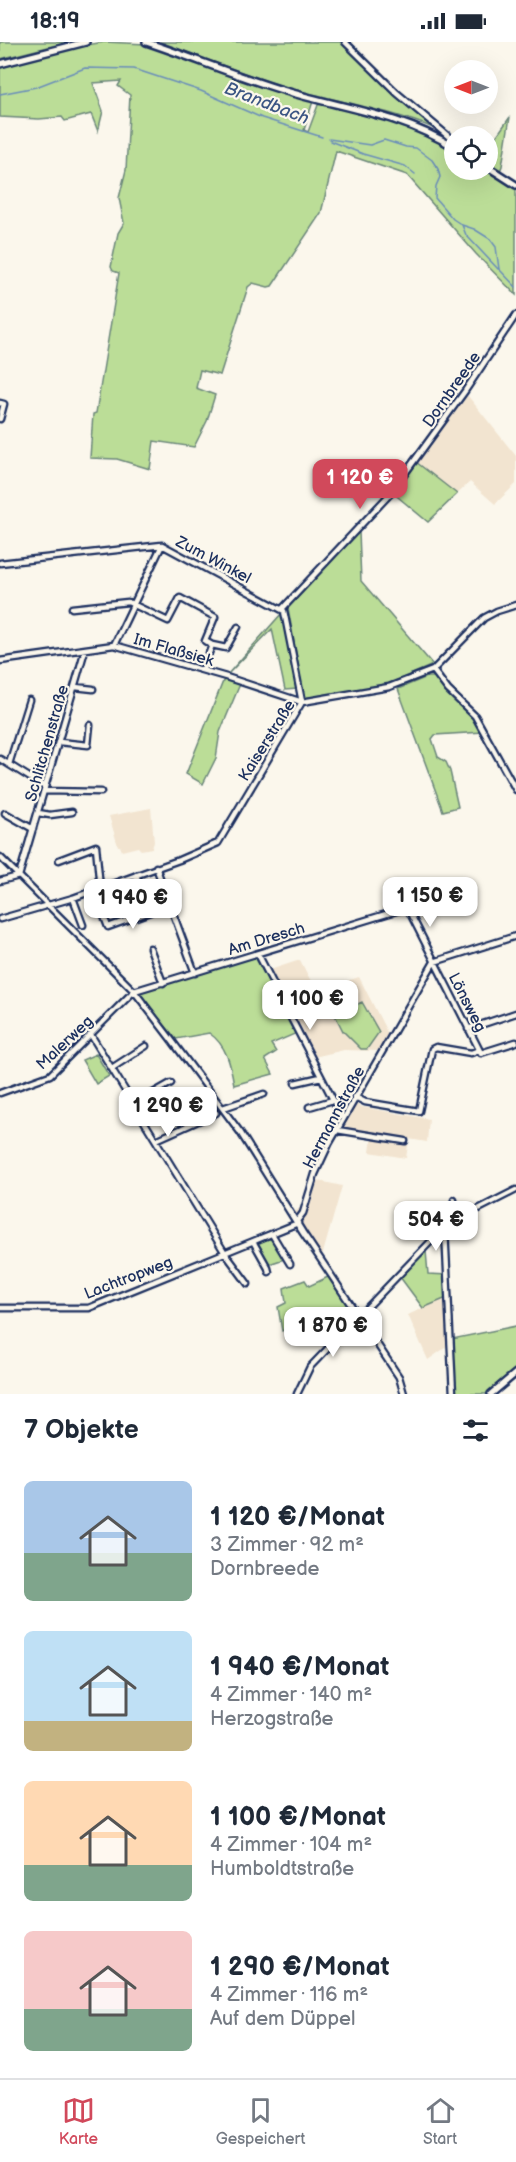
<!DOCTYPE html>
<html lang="de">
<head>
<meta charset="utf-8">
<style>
	body { margin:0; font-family:"Balsamiq Sans",sans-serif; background:#f6f6f7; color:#1f2937; height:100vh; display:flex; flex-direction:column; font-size:22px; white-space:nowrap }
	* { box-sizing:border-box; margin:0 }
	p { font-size:20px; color:#747a83 }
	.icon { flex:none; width:33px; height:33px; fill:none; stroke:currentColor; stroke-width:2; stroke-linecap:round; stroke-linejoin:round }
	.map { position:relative; height:1352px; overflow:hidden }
	.side { display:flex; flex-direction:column; background:#fff; flex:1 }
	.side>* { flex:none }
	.needle { width:39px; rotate:270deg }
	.buttons { position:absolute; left:444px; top:18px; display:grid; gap:12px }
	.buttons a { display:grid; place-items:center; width:54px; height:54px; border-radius:50%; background:#fff; box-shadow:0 6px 24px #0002; font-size:30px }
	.price { position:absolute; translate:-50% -51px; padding:0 14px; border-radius:12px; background:#fff; color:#222; font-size:20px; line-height:39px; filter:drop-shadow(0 2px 3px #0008) }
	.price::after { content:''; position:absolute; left:50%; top:36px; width:18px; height:14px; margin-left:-9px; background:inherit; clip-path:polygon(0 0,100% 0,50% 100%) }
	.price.active { background:#d1495b; color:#fff }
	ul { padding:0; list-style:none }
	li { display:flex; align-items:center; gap:18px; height:150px; padding:0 24px }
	li span { display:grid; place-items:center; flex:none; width:168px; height:120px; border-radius:9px; color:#555 }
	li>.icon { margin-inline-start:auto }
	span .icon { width:72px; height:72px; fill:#fffc; stroke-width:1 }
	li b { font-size:26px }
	h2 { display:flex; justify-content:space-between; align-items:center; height:72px; padding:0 24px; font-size:26px }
	.status { display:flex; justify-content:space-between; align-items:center; height:42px; padding:0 30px; background:#fff; direction:ltr }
	.status svg { height:16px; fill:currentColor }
	.dock { display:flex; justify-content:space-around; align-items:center; height:84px; border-top:2px solid #e0e1e3; background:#fff; font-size:16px; color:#747a83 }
	.dock a { display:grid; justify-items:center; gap:3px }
	.dock .active { color:#d1495b }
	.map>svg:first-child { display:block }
</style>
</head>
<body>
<div class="status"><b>18:19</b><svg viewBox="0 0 49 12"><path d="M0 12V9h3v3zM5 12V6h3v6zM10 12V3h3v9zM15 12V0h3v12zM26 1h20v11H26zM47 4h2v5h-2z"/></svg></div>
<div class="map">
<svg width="516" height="1352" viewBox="0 0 516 1352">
	<rect width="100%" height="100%" fill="#fbf7ec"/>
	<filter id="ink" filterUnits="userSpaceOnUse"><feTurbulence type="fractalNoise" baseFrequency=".0167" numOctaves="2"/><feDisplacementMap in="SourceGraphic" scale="12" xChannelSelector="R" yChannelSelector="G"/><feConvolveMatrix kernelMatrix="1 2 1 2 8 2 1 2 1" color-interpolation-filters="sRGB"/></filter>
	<g filter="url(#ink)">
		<!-- built -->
		<path fill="#f2e4d0" d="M 468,354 L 516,414 L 516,442 L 495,462 L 470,440 L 428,480 L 393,451 L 464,355 Z
			M 151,766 L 154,800 L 152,806 L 141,808 L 138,805 L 122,809 L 120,804 L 118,804 L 109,774 Z
			M 300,918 L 316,949 L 359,935 L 388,992 L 378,1009 L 344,1008 L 314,1015 L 270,928 Z
			M 355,1061 L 362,1065 L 429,1077 L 427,1100 L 409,1097 L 406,1116 L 370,1110 L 372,1096 L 338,1091 Z
			M 315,1138 L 342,1144 L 323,1211 L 318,1216 L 291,1177 L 292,1172 L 306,1161 Z
			M 446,1255 L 449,1303 L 428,1318 L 408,1273 Z"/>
		<!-- green -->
		<path fill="#bbdd97" stroke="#6b867a" stroke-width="1.5" d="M 0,0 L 68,0 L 0,17 Z
			M 105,0 L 145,2 L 264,45 L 313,59 L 304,88 L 308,90 L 318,63 L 323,61 C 368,73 414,82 454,108 L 454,128 L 486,128 L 516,146 L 516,253 L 476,212 L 407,133 L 336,109 L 321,171 L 272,244 L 268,245 L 253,241 L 248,245 L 220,333 L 200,328 L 196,346 L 215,353 L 207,379 L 194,405 L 154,399 L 150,427 L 117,417 L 90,416 L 93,372 L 96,371 L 119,231 L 113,229 L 111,225 L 118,191 L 124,181 L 119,156 L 126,128 L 130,53 L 118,44 L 121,39 L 93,41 L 103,69 L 98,89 L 91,72 L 65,79 L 62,75 L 39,77 L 0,75 L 0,24 L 80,4 Z
			M 160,0 L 342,0 L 395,53 L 436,87 C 387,67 336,59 286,45 C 243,32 202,15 160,0 Z
			M 510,75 L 502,124 L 500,129 L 488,121 L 488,106 Z
			M 416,420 L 457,452 L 428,480 L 393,451 Z
			M 359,490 L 361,539 L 433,623 L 386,643 L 304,656 L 288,566 Z
			M 282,571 L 297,647 L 285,648 L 272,587 L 227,633 Z
			M 427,635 L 434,635 L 475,677 L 483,690 L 435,693 L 432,697 L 438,715 L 446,720 L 450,729 L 458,765 L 443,769 L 398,647 Z
			M 224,637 L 240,642 L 220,690 L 216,716 L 203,742 L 186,732 Z
			M 255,915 L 297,991 L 271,1002 L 276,1010 L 265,1017 L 273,1032 L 234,1043 C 231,1024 227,1003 209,991 L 176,997 L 138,950 Z
			M 362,960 L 379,990 L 367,1007 L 361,1007 L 343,989 L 335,973 Z
			M 96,1012 L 109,1034 L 96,1042 L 82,1018 Z
			M 271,1196 L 284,1217 L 269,1222 L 257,1202 Z
			M 426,1209 L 428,1232 L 448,1233 L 449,1255 L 423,1266 L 400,1235 Z
			M 330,1234 L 354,1275 L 346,1284 L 338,1279 L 336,1274 L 306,1282 L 304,1279 L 282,1289 L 278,1265 L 286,1261 L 284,1246 L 305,1238 L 309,1244 Z
			M 516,1284 L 516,1327 L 487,1352 L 455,1352 L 452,1297 Z"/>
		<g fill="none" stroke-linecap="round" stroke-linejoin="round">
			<!-- stream -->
			<path stroke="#698dba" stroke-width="1.5" d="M 0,52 L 36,45 L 85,26 L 134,27 L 201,49 L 262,76 L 322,95
				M 329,97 L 370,103 L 384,98 L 406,105 L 416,106 L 432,118 L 438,127 L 440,135 L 436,144 L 435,156 L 453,177 L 462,183 L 474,187 L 490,197 L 496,205 L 499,227 L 516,245
				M 330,99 L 363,112 L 405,124 L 415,132
				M 462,183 L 466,193 L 498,227"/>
			<!-- minor casing -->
			<g stroke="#1b2f5e" stroke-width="9">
				<path id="minor" d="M 345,0 L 397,51 L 448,94 L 454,102
					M 0,361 L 4,362 L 0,377
					M 0,521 L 162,503 L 284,569 L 302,660 L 226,635 L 114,603 L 0,619
					M 72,566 L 128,560 L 168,579 L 180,556 L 215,575 L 205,599 L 212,603 L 203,627
					M 282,567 L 390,452 L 465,349 L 516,273
					M 114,603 L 162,503
					M 212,603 L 226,606 L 238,585
					M 433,628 L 448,648 L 475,674 L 516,748
					M 75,645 L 93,647
					M 59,700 L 88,703 L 90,683
					M 0,717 L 45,745
					M 9,722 L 29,658
					M 44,749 L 101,750
					M 5,771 L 33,787
					M 38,771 L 50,773 L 72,770
					M 0,815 L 134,949 L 170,996 L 240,1090 L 303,1191 L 399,1335 L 404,1352
					M 59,818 L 96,804 L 100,846
					M 156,825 L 195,931
					M 0,839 L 19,834 L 85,608
					M 94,848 L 108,885 L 150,870 L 136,833
					M 73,856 L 83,883
					M 0,877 L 73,856 L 179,818 L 218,801 L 302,660 L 389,645 L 433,628 L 484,576 L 497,569 L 516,563
					M 150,906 L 163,941
					M 258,912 L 343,1077
					M 468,987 L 516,971
					M 91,993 L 225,1211 L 248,1242
					M 112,1026 L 146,1004
					M 295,1041 L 321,1035
					M 0,1051 L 50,1033 L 134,949 L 406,866 L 410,871 L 481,1011 L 516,1000
					M 355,1055 L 365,1060 L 419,1069 L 432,1007 L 436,1005 L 471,1011 L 479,1008
					M 134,1062 L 171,1041
					M 309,1065 L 333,1058
					M 223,1066 L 264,1052
					M 337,1088 L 405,1099
					M 156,1098 L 216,1071
					M 297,1179 L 303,1171 L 315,1132 L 329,1102 L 434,920 L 516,894
					M 451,1181 L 454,1158
					M 445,1187 L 453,1352
					M 272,1192 L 290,1222
					M 254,1201 L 268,1226 L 269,1230
					M 0,1266 L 89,1266 L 298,1181
					M 297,1352 L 310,1325 L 437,1193 L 451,1181 L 516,1148"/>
			</g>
			<!-- major casing -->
			<g stroke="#1b2f5e" stroke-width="10">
				<path id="major" d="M 146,0 C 194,16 241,36 289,50 C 347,67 402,73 454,105
					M 0,22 L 86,0
					M 488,125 L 516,143
					M 491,1352 L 516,1331"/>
			</g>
			<!-- minor -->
			<use href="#minor" stroke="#fbf7ec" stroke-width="4.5"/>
			<!-- major -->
			<use href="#major" stroke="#fbf7ec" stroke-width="5"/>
		</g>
	</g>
	<g text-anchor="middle" stroke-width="4.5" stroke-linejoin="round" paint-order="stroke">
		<!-- street labels -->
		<g font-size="16" fill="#1b2f5e" stroke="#fbf7ec">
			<text transform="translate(451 347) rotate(-55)" y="6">Dornbreede</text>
			<text transform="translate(214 517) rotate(28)" y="6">Zum Winkel</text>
			<text transform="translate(174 607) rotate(16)" y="6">Im Flaßsiek</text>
			<text transform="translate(266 698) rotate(-58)" y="6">Kaiserstraße</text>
			<text transform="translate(46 701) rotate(-74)" y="6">Schlitchenstraße</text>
			<text transform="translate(266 896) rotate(-17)" y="6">Am Dresch</text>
			<text transform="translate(468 960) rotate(63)" y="6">Lönsweg</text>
			<text transform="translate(64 1000) rotate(-43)" y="6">Malerweg</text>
			<text transform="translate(333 1075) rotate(-62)" y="6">Hermannstraße</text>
			<text transform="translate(128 1235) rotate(-21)" y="6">Lachtropweg</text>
		</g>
		<!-- water labels -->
		<g font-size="18" font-style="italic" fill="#3c5684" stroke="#fbf7ec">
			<text transform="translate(267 61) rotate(21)" y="6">Brandbach</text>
		</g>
	</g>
</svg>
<div class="buttons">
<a><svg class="needle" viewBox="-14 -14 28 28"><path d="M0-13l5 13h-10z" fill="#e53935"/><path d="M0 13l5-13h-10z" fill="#747a83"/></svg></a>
<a><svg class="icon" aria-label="locate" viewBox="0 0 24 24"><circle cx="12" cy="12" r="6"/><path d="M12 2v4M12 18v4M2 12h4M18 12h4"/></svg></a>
</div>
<b class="price active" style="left:360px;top:468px">1 120 €</b>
<b class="price" style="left:430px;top:886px">1 150 €</b>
<b class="price" style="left:133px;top:888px">1 940 €</b>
<b class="price" style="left:310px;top:989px">1 100 €</b>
<b class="price" style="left:168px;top:1096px">1 290 €</b>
<b class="price" style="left:436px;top:1210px">504 €</b>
<b class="price" style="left:333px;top:1316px">1 870 €</b>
</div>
<section class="side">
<h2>7 Objekte<svg class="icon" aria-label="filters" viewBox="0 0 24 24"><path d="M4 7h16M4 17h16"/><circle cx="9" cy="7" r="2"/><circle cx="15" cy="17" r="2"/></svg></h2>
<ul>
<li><span style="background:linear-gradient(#a9c7e8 60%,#7fa58c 0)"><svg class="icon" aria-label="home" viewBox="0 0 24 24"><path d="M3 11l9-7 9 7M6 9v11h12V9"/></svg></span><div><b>1 120 €/Monat</b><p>3 Zimmer · 92 m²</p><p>Dornbreede</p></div></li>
<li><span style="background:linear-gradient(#bfe0f5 75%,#c2b280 0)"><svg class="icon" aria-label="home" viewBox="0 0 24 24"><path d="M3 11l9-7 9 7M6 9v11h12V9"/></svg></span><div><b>1 940 €/Monat</b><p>4 Zimmer · 140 m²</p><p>Herzogstraße</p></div></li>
<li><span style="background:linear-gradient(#ffd9b3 70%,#7fa58c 0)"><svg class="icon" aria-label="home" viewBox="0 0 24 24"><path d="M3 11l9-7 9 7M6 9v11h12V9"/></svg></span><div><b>1 100 €/Monat</b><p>4 Zimmer · 104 m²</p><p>Humboldtstraße</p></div></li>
<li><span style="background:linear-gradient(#f6c9c9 65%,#7fa58c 0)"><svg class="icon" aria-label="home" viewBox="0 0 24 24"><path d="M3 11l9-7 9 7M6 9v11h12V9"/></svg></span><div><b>1 290 €/Monat</b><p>4 Zimmer · 116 m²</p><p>Auf dem Düppel</p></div></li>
</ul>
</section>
<nav class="dock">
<a class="active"><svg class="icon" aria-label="map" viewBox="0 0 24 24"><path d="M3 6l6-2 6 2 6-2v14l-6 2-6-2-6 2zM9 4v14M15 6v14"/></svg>Karte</a>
<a><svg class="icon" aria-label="saved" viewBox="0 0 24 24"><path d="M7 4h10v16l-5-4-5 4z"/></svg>Gespeichert</a>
<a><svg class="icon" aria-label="home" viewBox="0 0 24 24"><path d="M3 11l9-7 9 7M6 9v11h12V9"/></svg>Start</a>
</nav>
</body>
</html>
